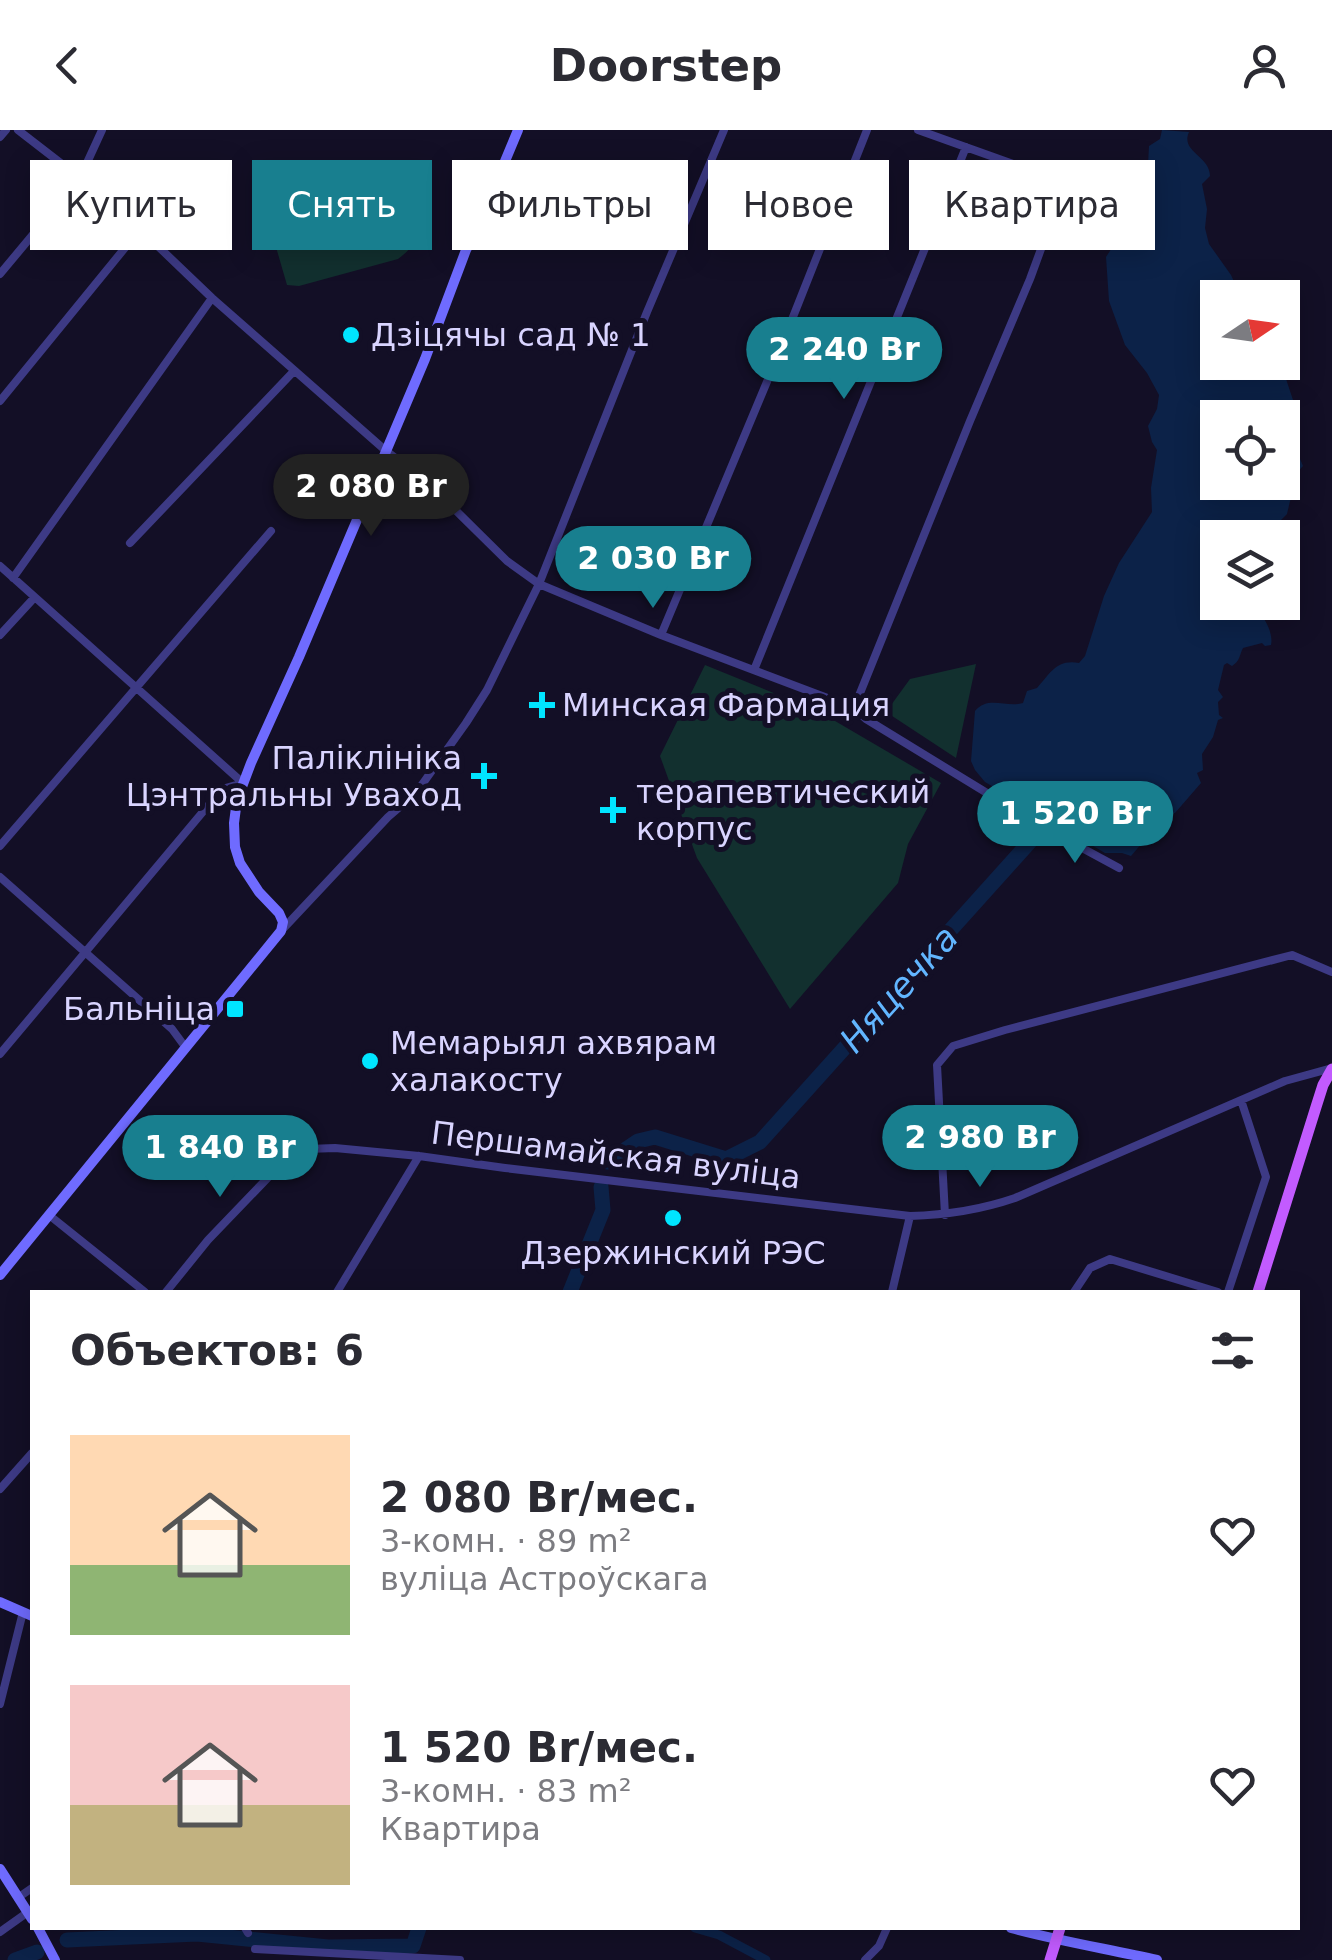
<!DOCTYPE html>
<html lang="ru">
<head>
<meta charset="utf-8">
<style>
	body { margin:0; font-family:"DejaVu Sans",sans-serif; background:#f2f2f3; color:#2b2b33; height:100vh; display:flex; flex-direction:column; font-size:38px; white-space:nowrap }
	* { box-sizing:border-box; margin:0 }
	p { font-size:32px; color:#7c7c81 }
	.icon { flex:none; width:55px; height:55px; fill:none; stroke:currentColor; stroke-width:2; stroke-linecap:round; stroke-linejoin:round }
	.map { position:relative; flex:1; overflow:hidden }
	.drawer { position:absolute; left:30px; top:1160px; width:1270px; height:640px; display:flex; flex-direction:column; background:#fff; border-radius:0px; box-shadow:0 5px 25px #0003 }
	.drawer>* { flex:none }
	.banner { position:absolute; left:30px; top:30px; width:1272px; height:90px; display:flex; gap:20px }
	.needle { width:65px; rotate:77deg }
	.fabs { position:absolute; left:1200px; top:150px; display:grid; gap:20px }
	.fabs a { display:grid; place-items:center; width:100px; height:100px; border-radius:0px; background:#fff; box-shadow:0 5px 25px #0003; font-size:50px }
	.price { position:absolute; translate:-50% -85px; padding:0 22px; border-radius:35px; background:#187f8f; color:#fff; font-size:32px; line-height:65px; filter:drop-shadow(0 2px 5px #0008) }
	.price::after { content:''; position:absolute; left:50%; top:60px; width:30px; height:22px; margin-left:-15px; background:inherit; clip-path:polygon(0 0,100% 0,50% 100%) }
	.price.selected { background:#222; color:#fff }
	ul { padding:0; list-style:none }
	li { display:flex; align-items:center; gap:30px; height:250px; padding:0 40px }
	li span { display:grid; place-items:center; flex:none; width:280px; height:200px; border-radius:0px; color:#555 }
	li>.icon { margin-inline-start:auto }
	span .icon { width:120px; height:120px; fill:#fffc; stroke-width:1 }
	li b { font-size:42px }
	h2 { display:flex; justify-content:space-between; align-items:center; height:120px; padding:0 40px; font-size:42px }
	.tag { padding:0 35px; border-radius:0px; background:#fff; box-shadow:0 5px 25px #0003; font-size:35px; line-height:90px }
	.tag.selected { background:#187f8f; color:#fff }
	header { display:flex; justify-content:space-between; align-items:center; height:130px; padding:0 40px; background:#fff; font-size:45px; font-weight:700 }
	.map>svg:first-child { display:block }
</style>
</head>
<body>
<header><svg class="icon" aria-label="back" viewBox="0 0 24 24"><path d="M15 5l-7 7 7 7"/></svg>Doorstep<svg class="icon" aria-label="person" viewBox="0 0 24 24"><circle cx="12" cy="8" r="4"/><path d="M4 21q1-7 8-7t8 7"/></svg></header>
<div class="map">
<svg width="1332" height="1830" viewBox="0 0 1332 1830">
	<rect width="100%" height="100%" fill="#130f26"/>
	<!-- green -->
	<path fill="#12302f" d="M 387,59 C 422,74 432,104 398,129 L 299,156 L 287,155 L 269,93 L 277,88 Z
		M 976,534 L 956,628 L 886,582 L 910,549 Z
		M 705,535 L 818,581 L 941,653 L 908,714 L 898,753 L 790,879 L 697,728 L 660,626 Z"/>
	<!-- water -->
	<path fill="#0c2248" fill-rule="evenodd" d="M 1162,0 L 1189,2 C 1180,22 1210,26 1210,46 L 1202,54 L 1207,79 L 1205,98 L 1209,114 L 1231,145 L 1241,167 L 1218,168 L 1218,232 L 1282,232 L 1283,224 L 1285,246 L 1293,270 L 1300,329 L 1303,336 C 1297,342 1293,352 1296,361 L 1290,371 L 1287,384 L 1264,407 L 1218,408 L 1218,472 L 1252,473 C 1261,483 1274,500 1271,515 L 1265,516 L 1262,513 L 1243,518 C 1239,526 1240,531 1232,536 L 1227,533 L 1224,535 L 1218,560 L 1223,567 L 1218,572 L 1219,585 L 1223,588 L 1218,590 L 1213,607 L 1202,624 L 1203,640 L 1197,643 L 1201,653 L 1175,683 L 1167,684 L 1131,726 L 1122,723 L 1105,723 L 985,652 L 975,640 L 971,631 L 975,581 C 988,565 1006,578 1023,573 L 1027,561 L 1037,558 C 1050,544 1056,529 1079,533 L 1085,526 L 1104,466 L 1119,433 L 1152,382 L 1151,358 L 1157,320 L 1152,312 L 1148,296 L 1157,279 L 1159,265 L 1147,243 L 1125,215 L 1109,171 L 1106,127 L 1138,78 L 1148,35 L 1149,16 L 1160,9 ZM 1218,288 L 1282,288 L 1282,352 L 1218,352 Z"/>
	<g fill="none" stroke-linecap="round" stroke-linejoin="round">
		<!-- canal -->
		<path stroke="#0c2248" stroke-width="9" d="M 695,1798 L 719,1805 L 766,1830"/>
		<!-- river -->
		<path stroke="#0c2248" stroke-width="15" d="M 607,1032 L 638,1011 L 655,1007 L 726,1029 L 760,1012 L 1062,676
			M 570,1162 L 603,1080 L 601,1057
			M 67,1810 L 197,1804 L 328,1817 L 413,1816 L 419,1798
			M 15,1830 L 37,1822"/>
		<!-- street -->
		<path stroke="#3d3a85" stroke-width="8" d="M 18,0 L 80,48 L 141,100 L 212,168 L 385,320 L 430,355 L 507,431 L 539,454 L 661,505 L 854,578 L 866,589 L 1036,693 L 1119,738
			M 0,7 L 6,0
			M 0,144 L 80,48 L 102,0
			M 0,271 L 155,81
			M 130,413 L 294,241
			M 0,436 L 243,653
			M 13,448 L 212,168
			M 0,505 L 34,468
			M 661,505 L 774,235 L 867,0
			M 754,540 L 966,17
			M 854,578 L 970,291 L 1030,149 L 1059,70 L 1059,58 L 1044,45 L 918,0
			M 0,716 L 271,401
			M 0,747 L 172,899 L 186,918
			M 281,801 L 388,687 L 416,663 L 466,593 L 487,560 L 539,454 L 647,182 L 724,0
			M 0,924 L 222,659 L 243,653
			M 49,1085 L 145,1162
			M 945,1085 L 937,935 L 953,916 L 1005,900 L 1292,825 L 1332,842
			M 166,1162 L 208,1110 L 282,1033 L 308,1019 L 335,1018 L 419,1026 L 505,1038 L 910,1086 C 948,1085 980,1080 1015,1068 L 1285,951 L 1332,938
			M 337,1162 L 419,1026
			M 892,1162 L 910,1086
			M 1074,1162 L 1090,1138 L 1110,1129 L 1218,1162
			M 1228,1162 L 1266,1047 L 1241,970
			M 0,1359 L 32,1323
			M 0,1574 L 23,1482
			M 19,1767 L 32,1758
			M 245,1798 L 248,1803
			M 0,1802 L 28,1782
			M 255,1819 L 460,1830
			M 865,1830 L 879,1816 L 887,1798"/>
		<!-- secondary -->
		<path stroke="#6f6bff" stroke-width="10" d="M 0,1145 L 281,801 L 283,792 L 279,783 L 259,762 L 240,733 L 235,717 L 234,693 L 237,670 L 251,633 L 299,527 L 425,229 L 466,120 L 476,101 L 518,0
			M 0,1472 L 32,1486
			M 0,1739 L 32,1789
			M 38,1798 L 55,1830
			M 1011,1798 C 1059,1811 1108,1819 1157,1830"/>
		<!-- primary -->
		<path stroke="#c25bff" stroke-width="11" d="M 1258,1162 L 1316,977 L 1323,955 L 1332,939
			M 1050,1830 L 1060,1798"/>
	</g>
	<!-- markers -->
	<g fill="#00e5ff" stroke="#130f26" stroke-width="4">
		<circle cx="351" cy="205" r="10"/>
		<path d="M537 560h10v10h10v10h-10v10h-10v-10h-10v-10h10z"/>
		<path d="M479 631h10v10h10v10h-10v10h-10v-10h-10v-10h10z"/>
		<path d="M608 665h10v10h10v10h-10v10h-10v-10h-10v-10h10z"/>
		<rect x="225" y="869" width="20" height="20" rx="5"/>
		<circle cx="370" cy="931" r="10"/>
		<circle cx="673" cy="1088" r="10"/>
	</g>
	<g text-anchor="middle" stroke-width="10" stroke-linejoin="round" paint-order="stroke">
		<!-- poi labels -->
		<g font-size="32" fill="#d9d4ff" stroke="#130f26" text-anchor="start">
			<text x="371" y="216">Дзіцячы сад № 1</text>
			<text x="562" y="586">Минская Фармация</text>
			<text x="462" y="639" text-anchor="end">Паліклініка<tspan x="462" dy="37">Цэнтральны Уваход</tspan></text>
			<text x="636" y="673">терапевтический<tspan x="636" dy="37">корпус</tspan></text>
			<text x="215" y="890" text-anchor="end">Бальніца</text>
			<text x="390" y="924">Мемарыял ахвярам<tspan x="390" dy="37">халакосту</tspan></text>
			<text x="673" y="1134" text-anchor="middle">Дзержинский РЭС</text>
		</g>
		<!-- street labels -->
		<g font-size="32" fill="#d9d4ff" stroke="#130f26">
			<text transform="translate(616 1025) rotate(7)" y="11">Першамайская вуліца</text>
		</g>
		<!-- water labels -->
		<g font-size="35" font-style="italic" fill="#62b6ff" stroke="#130f26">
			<text transform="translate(899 859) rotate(-48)" y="12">Няцечка</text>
		</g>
	</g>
</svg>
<div class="fabs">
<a><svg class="needle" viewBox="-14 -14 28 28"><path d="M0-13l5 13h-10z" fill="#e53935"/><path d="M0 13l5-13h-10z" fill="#7c7c81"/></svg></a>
<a><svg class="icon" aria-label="locate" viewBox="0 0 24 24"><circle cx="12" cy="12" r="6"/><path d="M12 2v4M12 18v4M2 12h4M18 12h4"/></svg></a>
<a><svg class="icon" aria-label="layers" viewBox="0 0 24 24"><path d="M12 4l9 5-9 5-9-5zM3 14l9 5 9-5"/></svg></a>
</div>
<b class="price" style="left:844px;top:272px">2 240 Br</b>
<b class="price selected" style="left:371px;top:409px">2 080 Br</b>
<b class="price" style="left:653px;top:481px">2 030 Br</b>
<b class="price" style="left:1075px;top:736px">1 520 Br</b>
<b class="price" style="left:980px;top:1060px">2 980 Br</b>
<b class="price" style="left:220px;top:1070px">1 840 Br</b>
<div class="banner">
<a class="tag">Купить</a>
<a class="tag selected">Снять</a>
<a class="tag">Фильтры</a>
<a class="tag">Новое</a>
<a class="tag">Квартира</a>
</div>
<section class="drawer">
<h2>Объектов: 6<svg class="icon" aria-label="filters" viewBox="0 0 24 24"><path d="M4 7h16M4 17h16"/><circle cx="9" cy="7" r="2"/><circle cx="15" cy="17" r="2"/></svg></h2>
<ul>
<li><span style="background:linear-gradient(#ffd9b3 65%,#8fb573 0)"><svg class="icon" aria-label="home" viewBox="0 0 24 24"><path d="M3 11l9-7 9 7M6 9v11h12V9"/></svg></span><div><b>2 080 Br/мес.</b><p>3-комн. · 89 m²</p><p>вуліца Астроўскага</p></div><svg class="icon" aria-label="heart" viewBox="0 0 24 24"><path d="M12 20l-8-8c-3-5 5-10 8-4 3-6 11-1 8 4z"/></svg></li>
<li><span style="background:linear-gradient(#f6c9c9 60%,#c2b280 0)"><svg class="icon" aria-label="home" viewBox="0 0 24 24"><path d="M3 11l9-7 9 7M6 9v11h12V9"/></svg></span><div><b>1 520 Br/мес.</b><p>3-комн. · 83 m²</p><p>Квартира</p></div><svg class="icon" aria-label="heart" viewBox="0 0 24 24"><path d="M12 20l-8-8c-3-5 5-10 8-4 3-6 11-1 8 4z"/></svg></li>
</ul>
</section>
</div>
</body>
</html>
